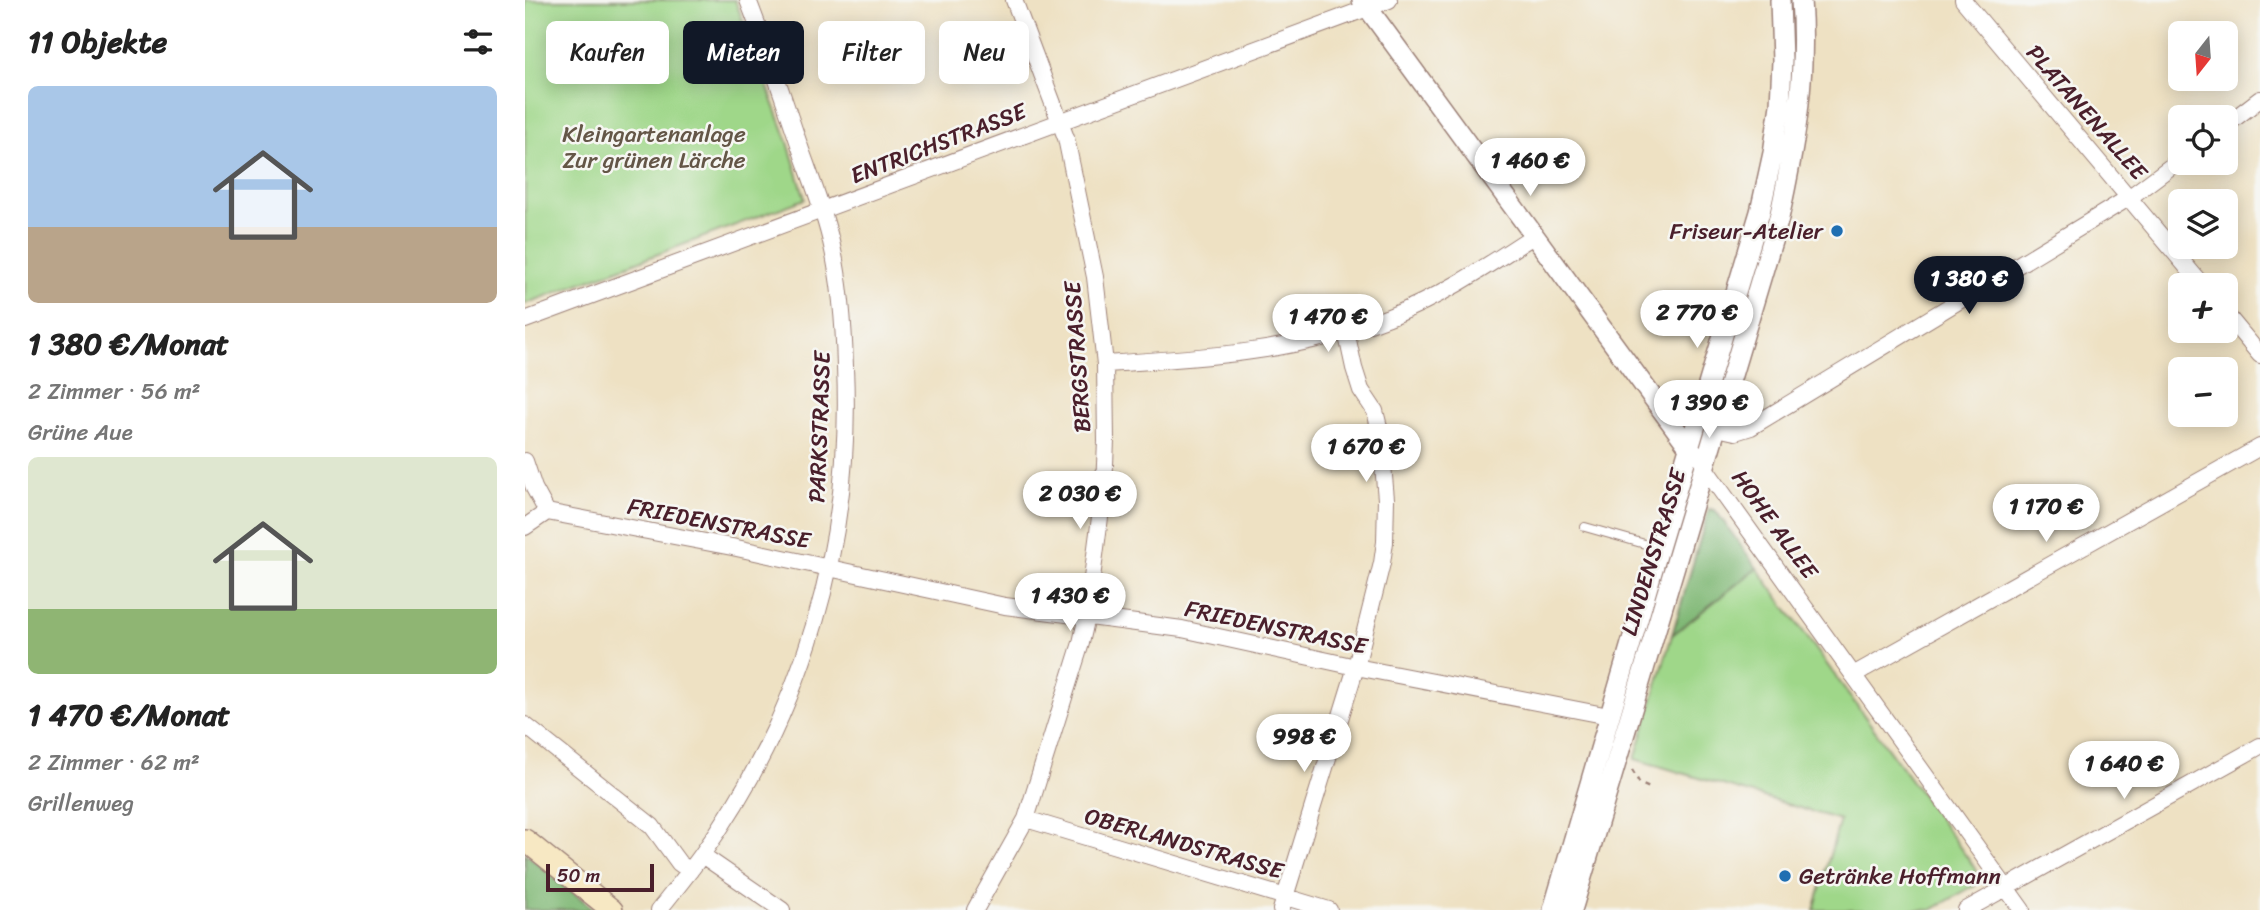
<!DOCTYPE html>
<html lang="de">
<head>
<meta charset="utf-8">
<style>
	body { margin:0; font-family:Sriracha,sans-serif; background:#f6f6f6; color:#222; height:100vh; display:flex; flex-direction:column; font-size:26px; white-space:nowrap }
	* { box-sizing:border-box; margin:0 }
	p { font-size:23px; color:#767676 }
	.icon { flex:none; width:38px; height:38px; fill:none; stroke:currentColor; stroke-width:2; stroke-linecap:round; stroke-linejoin:round }
	.map { position:relative; flex:1; overflow:hidden }
	.drawer { display:flex; flex-direction:column; background:#fff; width:525px }
	.drawer>* { flex:none }
	.top-card { position:absolute; left:21px; top:21px; width:665px; height:63px; display:flex; gap:14px }
	.needle { width:46px; rotate:197deg }
	.fabs { position:absolute; left:1643px; top:21px; display:grid; gap:14px }
	.fabs a { display:grid; place-items:center; width:70px; height:70px; border-radius:10px; background:#fff; box-shadow:0 4px 18px #0003; font-size:35px }
	.scale { position:absolute; left:21px; bottom:18px; width:108px; box-sizing:border-box; padding-left:7px; border:4px solid #4a1f2b; border-top:0; font-size:19px; line-height:24px; white-space:nowrap; color:#4a1f2b; -webkit-text-stroke:5px #f6f6f2; paint-order:stroke }
	.price { position:absolute; translate:-50% -60px; padding:0 16px; border-radius:24px; background:#fff; color:#222; font-size:23px; line-height:46px; filter:drop-shadow(0 2px 4px #0008) }
	.price::after { content:''; position:absolute; left:50%; top:42px; width:21px; height:16px; margin-left:-10px; background:inherit; clip-path:polygon(0 0,100% 0,50% 100%) }
	.price.current { background:#111827; color:#fff }
	ul { padding:0; list-style:none }
	li { display:grid; align-content:center; gap:14px; height:371px; padding:0 28px }
	li span { display:grid; place-items:center; height:217px; border-radius:10px; color:#555 }
	li>.icon { margin-inline-start:auto }
	span .icon { width:126px; height:126px; fill:#fffc; stroke-width:1 }
	li b { font-size:30px }
	h2 { display:flex; justify-content:space-between; align-items:center; height:84px; padding:0 28px; font-size:30px }
	.pill { padding:0 24px; border-radius:10px; background:#fff; box-shadow:0 4px 18px #0003; font-size:24px; line-height:63px }
	.pill.current { background:#111827; color:#fff }
	main { display:flex; flex:1; min-height:0 }
	.map>svg:first-child { display:block }
</style>
</head>
<body>
<main>
<section class="drawer">
<h2>11 Objekte<svg class="icon" aria-label="filters" viewBox="0 0 24 24"><path d="M4 7h16M4 17h16"/><circle cx="9" cy="7" r="2"/><circle cx="15" cy="17" r="2"/></svg></h2>
<ul>
<li><span style="background:linear-gradient(#a9c7e8 65%,#b9a48a 0)"><svg class="icon" aria-label="home" viewBox="0 0 24 24"><path d="M3 11l9-7 9 7M6 9v11h12V9"/></svg></span><div><b>1 380 €/Monat</b><p>2 Zimmer · 56 m²</p><p>Grüne Aue</p></div></li>
<li><span style="background:linear-gradient(#dfe7d0 70%,#8fb573 0)"><svg class="icon" aria-label="home" viewBox="0 0 24 24"><path d="M3 11l9-7 9 7M6 9v11h12V9"/></svg></span><div><b>1 470 €/Monat</b><p>2 Zimmer · 62 m²</p><p>Grillenweg</p></div></li>
</ul>
</section>
<div class="map">
<svg width="1735" height="910" viewBox="0 0 1735 910">
	<rect width="100%" height="100%" fill="#f6f6f2"/>
	<filter id="ink" filterUnits="userSpaceOnUse"><feTurbulence type="fractalNoise" baseFrequency=".0143" numOctaves="2"/><feDisplacementMap in="SourceGraphic" scale="14" xChannelSelector="R" yChannelSelector="G"/><feConvolveMatrix kernelMatrix="1 2 1 2 8 2 1 2 1" color-interpolation-filters="sRGB"/></filter>
	<filter id="wash" filterUnits="userSpaceOnUse"><feTurbulence type="fractalNoise" baseFrequency=".00686" numOctaves="4" result="noise"/><feDisplacementMap in="SourceGraphic" scale="28" xChannelSelector="R" yChannelSelector="G"/><feGaussianBlur stdDeviation="1.57" result="paint"/><feColorMatrix in="noise" values="0 0 0 0 0 0 0 0 0 0 0 0 0 0 0 0 0 1.4 0 .05"/><feComposite in="paint" operator="in"/></filter>
	<g filter="url(#wash)">
		<rect width="100%" height="100%" fill="#eee1c3"/>
		<!-- green -->
		<path fill="#9fd789" stroke="#747b5a" stroke-width="2" d="M 0,0 L 210,0 L 263,142 L 280,199 L 0,304 Z
			M 1232,568 L 1452,871 L 1450,885 L 1406,910 L 1289,910 L 1315,820 L 1110,759 L 1147,635 Z"/>
		<!-- forest -->
		<path fill="#7fb875" stroke="#646c50" stroke-width="2" d="M 1184,509 L 1190,510 L 1232,568 L 1147,635 Z
			M 0,853 L 70,910 L 0,910 Z"/>
	</g>
	<g filter="url(#ink)">
		<g fill="none" stroke-linecap="round" stroke-linejoin="round">
			<!-- service casing -->
			<g stroke="#9c8077" stroke-width="10">
				<path id="service" d="M 1060,527 L 1134,548"/>
			</g>
			<!-- minor casing -->
			<g stroke="#9c8077" stroke-width="18">
				<path id="minor" d="M 1438,0 L 1677,285
					M 1701,125 L 1735,99
					M 1701,314 L 1735,355
					M 0,320 L 864,0
					M 580,364 C 676,358 774,352 864,317 C 916,297 962,266 1008,236
					M 1192,428 L 1210,432 L 1226,427 L 1605,197 L 1656,159
					M 0,461 L 9,488 L 22,512
					M 1179,467 L 1497,910
					M 0,527 L 22,512 L 207,547 L 480,606 L 657,629 L 831,667 L 1084,716
					M 1328,675 L 1735,447
					M 0,725 L 127,826 L 154,863 L 165,871
					M 501,819 L 804,910
					M 177,855 L 257,910
					M 134,910 C 148,892 163,874 176,856 C 279,712 328,543 320,367 C 319,327 316,285 307,246 C 300,213 287,181 276,150 C 259,100 242,49 223,0
					M 450,910 L 501,819 L 556,643 L 562,616 L 579,487 L 581,441 L 580,364 L 570,277 L 541,138 L 489,0
					M 756,910 L 831,667 L 857,563 L 860,542 L 861,499 L 855,431 L 850,411 L 836,390 L 829,368 L 821,331
					M 1441,910 L 1735,746"/>
			</g>
			<!-- tertiary casing -->
			<g stroke="#9c8077" stroke-width="22">
				<path id="tertiary" d="M 837,0 L 1169,454
					M 1028,910 L 1134,548 L 1235,212 L 1248,153 L 1255,105 L 1257,61 L 1255,0
					M 1047,910 L 1254,218 C 1270,146 1282,75 1276,0"/>
			</g>
			<!-- secondary casing -->
			<g stroke="#9c8077" stroke-width="24">
				<path id="secondary" d="M 0,840 L 87,910"/>
			</g>
			<!-- path -->
			<path stroke="#9c8077" stroke-width="2.5" stroke-dasharray="5 5" stroke-linecap="butt" d="M 1107,770 L 1115,784 L 1125,788"/>
			<!-- service -->
			<use href="#service" stroke="#fff" stroke-width="8"/>
			<!-- minor -->
			<use href="#minor" stroke="#fff" stroke-width="16"/>
			<!-- tertiary -->
			<use href="#tertiary" stroke="#fff" stroke-width="19"/>
			<!-- secondary -->
			<use href="#secondary" stroke="#f7e8c3" stroke-width="21"/>
		</g>
	</g>
	<!-- markers -->
	<g fill="#1f6fb2" stroke="#f6f6f2" stroke-width="2.5">
		<circle cx="1312" cy="231" r="7"/>
		<circle cx="1260" cy="876" r="7"/>
	</g>
	<g text-anchor="middle" stroke-width="5" stroke-linejoin="round" paint-order="stroke">
		<!-- street labels -->
		<g font-size="23" fill="#4a1f2b" stroke="#f6f6f2">
			<text transform="translate(1562 112) rotate(49)" y="8">PLATANENALLEE</text>
			<text transform="translate(413 143) rotate(-21)" y="8">ENTRICHSTRASSE</text>
			<text transform="translate(552 357) rotate(-94)" y="8">BERGSTRASSE</text>
			<text transform="translate(294 427) rotate(-88)" y="8">PARKSTRASSE</text>
			<text transform="translate(194 523) rotate(11)" y="8">FRIEDENSTRASSE</text>
			<text transform="translate(1250 524) rotate(54)" y="8">HOHE ALLEE</text>
			<text transform="translate(1128 552) rotate(-73)" y="8">LINDENSTRASSE</text>
			<text transform="translate(751 627) rotate(12)" y="8">FRIEDENSTRASSE</text>
			<text transform="translate(659 843) rotate(16)" y="8">OBERLANDSTRASSE</text>
		</g>
		<!-- park labels -->
		<g font-size="23" fill="#645647" stroke="#f6f6f2">
			<text x="129" y="142">Kleingartenanlage<tspan x="129" dy="26">Zur grünen Lärche</tspan></text>
		</g>
		<!-- poi labels -->
		<g font-size="23" fill="#4a1f2b" stroke="#f6f6f2" text-anchor="end">
			<text x="1298" y="239">Friseur-Atelier</text>
			<text x="1274" y="884" text-anchor="start">Getränke Hoffmann</text>
		</g>
	</g>
</svg>
<div class="fabs">
<a><svg class="needle" viewBox="-14 -14 28 28"><path d="M0-13l5 13h-10z" fill="#e53935"/><path d="M0 13l5-13h-10z" fill="#767676"/></svg></a>
<a><svg class="icon" aria-label="locate" viewBox="0 0 24 24"><circle cx="12" cy="12" r="6"/><path d="M12 2v4M12 18v4M2 12h4M18 12h4"/></svg></a>
<a><svg class="icon" aria-label="layers" viewBox="0 0 24 24"><path d="M12 4l9 5-9 5-9-5zM3 14l9 5 9-5"/></svg></a>
<a>+</a>
<a>−</a>
</div>
<div class="scale">50 m</div>
<b class="price" style="left:1005px;top:198px">1 460 €</b>
<b class="price current" style="left:1444px;top:316px">1 380 €</b>
<b class="price" style="left:1172px;top:350px">2 770 €</b>
<b class="price" style="left:803px;top:354px">1 470 €</b>
<b class="price" style="left:1184px;top:440px">1 390 €</b>
<b class="price" style="left:841px;top:484px">1 670 €</b>
<b class="price" style="left:555px;top:531px">2 030 €</b>
<b class="price" style="left:1521px;top:544px">1 170 €</b>
<b class="price" style="left:545px;top:633px">1 430 €</b>
<b class="price" style="left:779px;top:774px">998 €</b>
<b class="price" style="left:1599px;top:801px">1 640 €</b>
<div class="top-card">
<a class="pill">Kaufen</a>
<a class="pill current">Mieten</a>
<a class="pill">Filter</a>
<a class="pill">Neu</a>
</div>
</div>
</main>
</body>
</html>
